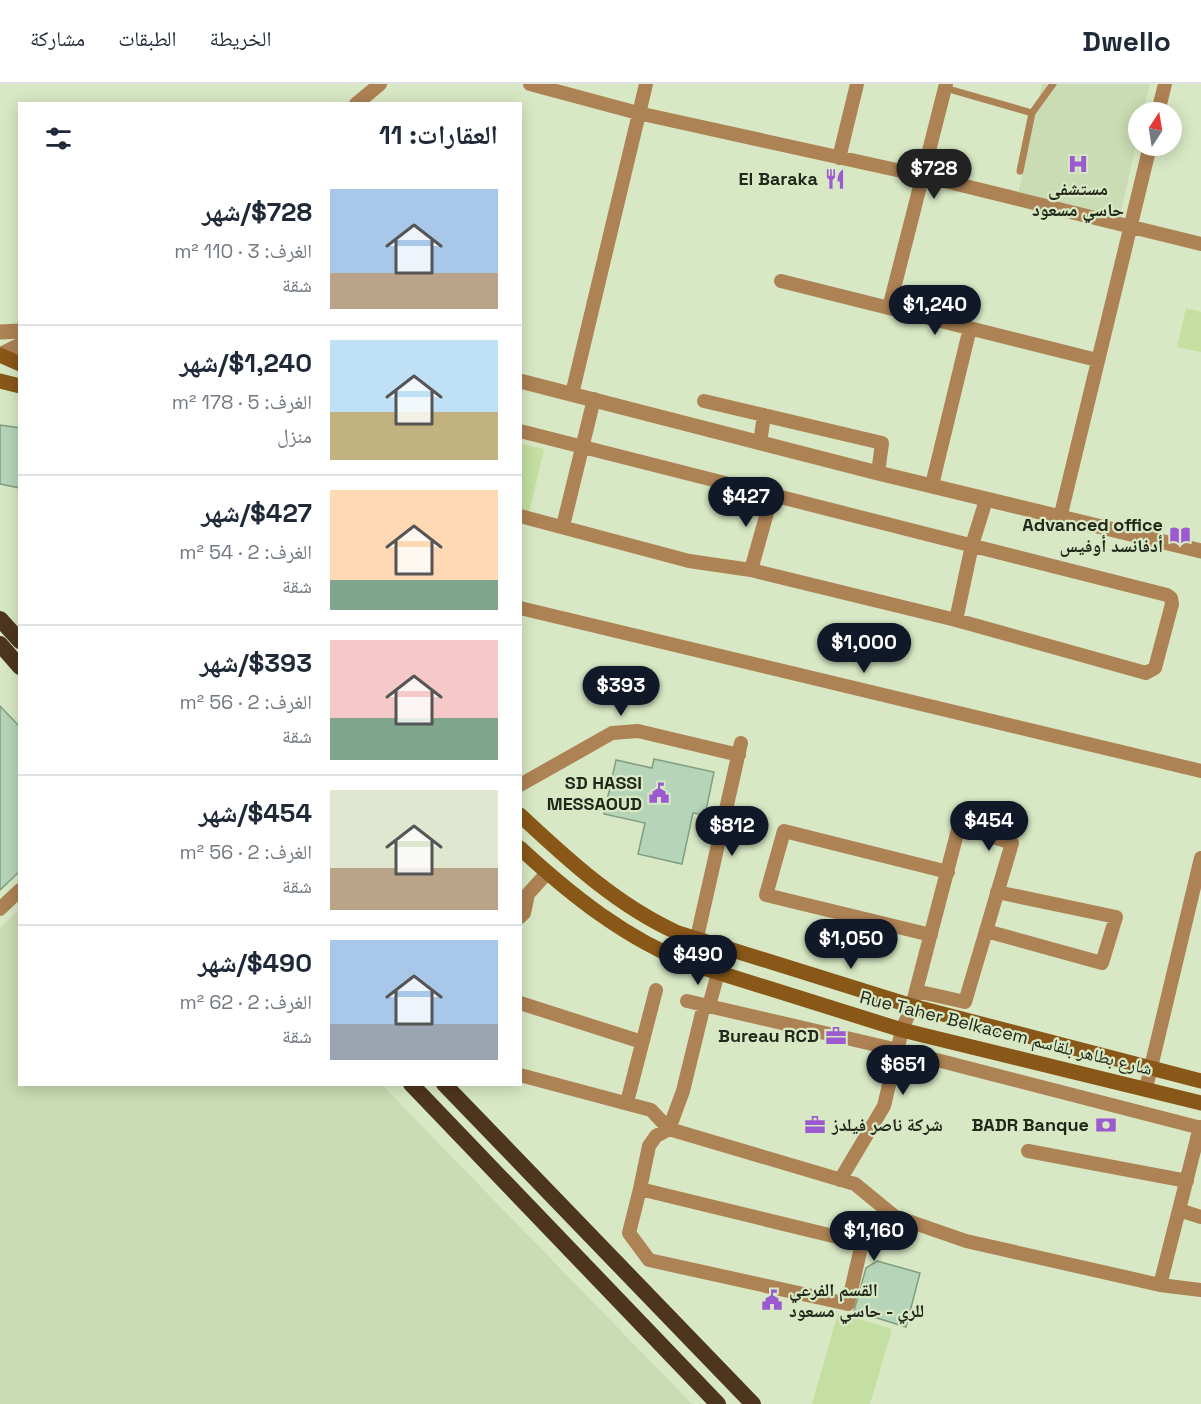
<!DOCTYPE html>
<html lang="ar">
<head>
<meta charset="utf-8">
<style>
	body { margin:0; font-family:"Space Grotesk","Noto Naskh Arabic",sans-serif; background:#f6f6f7; color:#1f2937; direction:rtl; height:100vh; display:flex; flex-direction:column; font-size:22px; white-space:nowrap }
	* { box-sizing:border-box; margin:0 }
	p { font-size:20px; color:#747a83 }
	.icon { flex:none; width:33px; height:33px; fill:none; stroke:currentColor; stroke-width:2; stroke-linecap:round; stroke-linejoin:round }
	.map { position:relative; flex:1; overflow:hidden; direction:ltr }
	.side { position:absolute; left:18px; top:18px; width:504px; height:984px; display:flex; flex-direction:column; background:#fff; border-radius:0px; box-shadow:0 3px 15px #0003; direction:rtl }
	.side>* { flex:none }
	.needle { width:39px; rotate:12deg }
	.controls { position:absolute; left:1128px; top:18px; display:grid; gap:12px }
	.controls a { display:grid; place-items:center; width:54px; height:54px; border-radius:50%; background:#fff; box-shadow:0 3px 15px #0003; font-size:30px }
	.price { position:absolute; translate:-50% -51px; padding:0 14px; border-radius:21px; background:#111827; color:#fff; font-size:20px; line-height:39px; filter:drop-shadow(0 2px 3px #0008) }
	.price::after { content:''; position:absolute; left:50%; top:36px; width:18px; height:14px; margin-left:-9px; background:inherit; clip-path:polygon(0 0,100% 0,50% 100%) }
	.price.active { background:#222; color:#fff }
	ul { padding:0; list-style:none }
	li { display:flex; align-items:center; gap:18px; height:150px; padding:0 24px }
	li+li { border-top:2px solid #e0e1e3 }
	li span { display:grid; place-items:center; flex:none; width:168px; height:120px; border-radius:0px; color:#555 }
	li>.icon { margin-inline-start:auto }
	span .icon { width:72px; height:72px; fill:#fffc; stroke-width:1 }
	li b { font-size:26px }
	h2 { display:flex; justify-content:space-between; align-items:center; height:72px; padding:0 24px; font-size:26px }
	header { display:flex; align-items:center; gap:36px; box-sizing:border-box; height:84px; padding:0 30px; background:#fff; border-bottom:2px solid #e0e1e3 }
	header strong { font-size:28px }
	nav { display:flex; gap:33px; margin-inline-start:auto; font-size:21px }
	.map>svg:first-child { display:block }
</style>
</head>
<body>
<header>
<strong>Dwello</strong>
<nav><a>الخريطة</a><a>الطبقات</a><a>مشاركة</a></nav>
</header>
<div class="map">
<svg width="1201" height="1320" viewBox="0 0 1201 1320">
	<rect width="100%" height="100%" fill="#d8e8c4"/>
	<!-- built -->
	<path fill="#cadcb3" d="M 1042,0 L 1150,0 L 1143,28 L 1138,28 L 1138,51 L 1120,133 L 1018,110 Z
		M 19,825 L 20,1000 L 382,1001 L 692,1320 L 0,1320 L 0,844 Z"/>
	<!-- green -->
	<path fill="#c4dfa1" d="M 1186,224 L 1201,228 L 1201,268 L 1177,263 Z
		M 521,360 L 544,365 L 529,429 L 521,427 Z
		M 838,1229 L 892,1245 L 870,1320 L 812,1320 Z"/>
	<!-- building -->
	<path fill="#b6d4b8" stroke="#819e83" stroke-width="1.5" d="M 0,341 L 20,344 L 20,404 L 0,400 Z
		M 0,622 L 20,643 L 20,787 L 0,806 Z
		M 654,675 L 714,688 L 705,731 L 693,729 L 682,780 L 638,770 L 645,739 L 604,730 L 616,676 L 652,684 Z
		M 877,1177 L 920,1189 L 906,1243 L 854,1227 L 866,1184 Z"/>
	<g fill="none" stroke-linecap="round" stroke-linejoin="round">
		<!-- service -->
		<path stroke="#ad8254" stroke-width="7" d="M 945,4 L 1032,29
			M 1020,87 L 1032,29 L 1053,0"/>
		<!-- minor -->
		<path stroke="#ad8254" stroke-width="14" d="M 530,0 L 638,29 L 924,92 L 1201,160
			M 356,20 L 380,0
			M 1158,28 L 1165,0
			M 839,74 L 857,0
			M 781,197 L 1097,276
			M 889,224 L 946,0
			M 572,310 L 646,0
			M 704,317 L 882,359 L 878,389
			M 520,347 L 1167,511 L 1171,514 L 1172,520 L 1155,584 L 1146,589 L 956,536 L 751,486 L 689,477 L 520,432
			M 760,359 L 764,331
			M 932,401 L 970,244
			M 1060,434 L 1150,62
			M 563,442 L 594,315
			M 751,486 L 772,411
			M 520,524 L 1201,687
			M 956,536 L 972,461 L 986,416
			M 520,701 L 612,649 L 638,647 L 739,671
			M 0,825 L 20,806
			M 520,833 L 524,829 L 528,810 L 547,789
			M 986,847 L 1102,879 L 1116,833 L 997,808
			M 931,851 L 766,811 L 784,747 L 948,788
			M 691,880 L 741,659
			M 687,917 L 898,966 L 1201,1044
			M 520,919 L 642,958
			M 704,921 L 683,1007 L 669,1045 L 656,1052 L 649,1062 L 640,1105 L 862,1159
			M 709,922 L 718,889
			M 520,991 L 651,1026 L 669,1045 L 855,1100 L 894,1132 L 966,1157 L 1160,1201 L 1201,1206
			M 1146,1004 L 1201,774
			M 627,1018 L 656,906
			M 1028,1067 L 1187,1097
			M 840,1096 L 884,1022 L 902,946 L 912,922 L 959,742 L 1012,759 L 965,918 L 916,907
			M 640,1105 L 629,1149 L 649,1176 L 848,1220 L 862,1159 L 894,1132
			M 1179,1126 L 1201,1133
			M 1160,1201 L 1200,1043"/>
		<!-- tertiary -->
		<path stroke="#ad8254" stroke-width="15" d="M 0,248 L 20,247
			M 0,271 L 20,261
			M 520,297 L 878,389 L 1201,467"/>
		<!-- secondary -->
		<path stroke="#895718" stroke-width="15" d="M 0,271 L 20,280
			M 0,297 L 20,302
			M 520,731 C 568,776 618,822 678,849 L 912,922 L 1201,997
			M 520,764 C 571,811 626,855 691,880 L 902,946 L 1201,1019"/>
		<!-- trunk -->
		<path stroke="#4e361e" stroke-width="16" d="M 0,535 L 20,557
			M 0,560 L 20,583
			M 411,1000 L 718,1320
			M 444,1000 L 753,1320"/>
	</g>
	<!-- icons -->
	<defs>
		<g id="hospital-bare" transform="scale(1.62)"><path d="M-5-5h3v3.5h4V-5h3V5h-3V1.5h-4V5h-3Z" fill="#9b5ad0" stroke="#d8e8c4" stroke-width="2.5" paint-order="stroke"/></g>
		<g id="restaurant-bare" transform="scale(1.62)"><path d="M-5-6h1v4h1v-4h1v4h1v-4h1v5L-1.5 .5V6h-2V.5L-5-1ZM5-6V6H3V1.5H1.5Q1.5-4 5-6Z" fill="#9b5ad0" stroke="#d8e8c4" stroke-width="2.5" paint-order="stroke"/></g>
		<g id="library-bare" transform="scale(1.62)"><path d="M-6-4Q-3-5.5-.7-3.5V5Q-3 3-6 4ZM6-4Q3-5.5 .7-3.5V5Q3 3 6 4Z" fill="#9b5ad0" stroke="#d8e8c4" stroke-width="2.5" paint-order="stroke"/></g>
		<g id="civic-bare" transform="scale(1.62)"><path d="M-.6-6.5H3V-4.5H.6V-3L4-1V1h2V6H-6V1h2V-1L-.6-3ZM-1.2 2.5V6h2.4V2.5Z" fill="#9b5ad0" stroke="#d8e8c4" stroke-width="2.5" paint-order="stroke"/></g>
		<g id="office-bare" transform="scale(1.62)"><path d="M-6-3h4V-5.5h4V-3h4V5H-6ZM-1-4.5V-3h2v-1.5ZM-6 0V1H6V0Z" fill="#9b5ad0" stroke="#d8e8c4" stroke-width="2.5" paint-order="stroke"/></g>
		<g id="bank-bare" transform="scale(1.62)"><path d="M-6-4H6V4H-6ZM0-2.3a2.3 2.3 0 1 0 0 4.6a2.3 2.3 0 1 0 0-4.6Z" fill="#9b5ad0" stroke="#d8e8c4" stroke-width="2.5" paint-order="stroke"/></g>
	</defs>
	<g fill-rule="evenodd">
		<use href="#hospital-bare" x="1078" y="80"/>
		<use href="#restaurant-bare" x="835" y="95"/>
		<use href="#library-bare" x="1180" y="451"/>
		<use href="#civic-bare" x="659" y="709"/>
		<use href="#office-bare" x="836" y="952"/>
		<use href="#office-bare" x="815" y="1041"/>
		<use href="#bank-bare" x="1106" y="1041"/>
		<use href="#civic-bare" x="772" y="1216"/>
	</g>
	<g text-anchor="middle" stroke-width="4.5" stroke-linejoin="round" paint-order="stroke">
		<!-- poi labels -->
		<g font-size="18" font-weight="bold" fill="#212719" stroke="#d8e8c4" text-anchor="end">
			<text x="818" y="101">El Baraka</text>
			<text x="1078" y="111" text-anchor="middle">مستشفى<tspan x="1078" dy="21">حاسي مسعود</tspan></text>
			<text x="1163" y="447">Advanced office<tspan x="1163" dy="21">أدفانسد أوفيس</tspan></text>
			<text x="642" y="705">SD HASSI<tspan x="642" dy="21">MESSAOUD</tspan></text>
			<text x="819" y="958">Bureau RCD</text>
			<text x="832" y="1047" text-anchor="start">شركة ناصر فيلدز</text>
			<text x="1089" y="1047">BADR Banque</text>
			<text x="789" y="1212" text-anchor="start">القسم الفرعي<tspan x="789" dy="21">للري - حاسي مسعود</tspan></text>
		</g>
		<!-- street labels -->
		<g font-size="18" fill="#212719" stroke="#d8e8c4">
			<text transform="translate(1006 949) rotate(14)" y="6">Rue Taher Belkacem شارع بطاهر بلقاسم</text>
		</g>
	</g>
</svg>
<div class="controls">
<a><svg class="needle" viewBox="-14 -14 28 28"><path d="M0-13l5 13h-10z" fill="#e53935"/><path d="M0 13l5-13h-10z" fill="#747a83"/></svg></a>
</div>
<b class="price active" style="left:934px;top:116px">$728</b>
<b class="price" style="left:935px;top:252px">$1,240</b>
<b class="price" style="left:746px;top:444px">$427</b>
<b class="price" style="left:864px;top:590px">$1,000</b>
<b class="price" style="left:621px;top:633px">$393</b>
<b class="price" style="left:989px;top:768px">$454</b>
<b class="price" style="left:732px;top:773px">$812</b>
<b class="price" style="left:851px;top:886px">$1,050</b>
<b class="price" style="left:698px;top:902px">$490</b>
<b class="price" style="left:903px;top:1012px">$651</b>
<b class="price" style="left:874px;top:1178px">$1,160</b>
<section class="side">
<h2>العقارات: 11<svg class="icon" aria-label="filters" viewBox="0 0 24 24"><path d="M4 7h16M4 17h16"/><circle cx="9" cy="7" r="2"/><circle cx="15" cy="17" r="2"/></svg></h2>
<ul>
<li><span style="background:linear-gradient(#a9c7e8 70%,#b9a48a 0)"><svg class="icon" aria-label="home" viewBox="0 0 24 24"><path d="M3 11l9-7 9 7M6 9v11h12V9"/></svg></span><div><b>$728/شهر</b><p>الغرف: 3 · 110 m²</p><p>شقة</p></div></li>
<li><span style="background:linear-gradient(#bfe0f5 60%,#c2b280 0)"><svg class="icon" aria-label="home" viewBox="0 0 24 24"><path d="M3 11l9-7 9 7M6 9v11h12V9"/></svg></span><div><b>$1,240/شهر</b><p>الغرف: 5 · 178 m²</p><p>منزل</p></div></li>
<li><span style="background:linear-gradient(#ffd9b3 75%,#7fa58c 0)"><svg class="icon" aria-label="home" viewBox="0 0 24 24"><path d="M3 11l9-7 9 7M6 9v11h12V9"/></svg></span><div><b>$427/شهر</b><p>الغرف: 2 · 54 m²</p><p>شقة</p></div></li>
<li><span style="background:linear-gradient(#f6c9c9 65%,#7fa58c 0)"><svg class="icon" aria-label="home" viewBox="0 0 24 24"><path d="M3 11l9-7 9 7M6 9v11h12V9"/></svg></span><div><b>$393/شهر</b><p>الغرف: 2 · 56 m²</p><p>شقة</p></div></li>
<li><span style="background:linear-gradient(#dfe7d0 65%,#b9a48a 0)"><svg class="icon" aria-label="home" viewBox="0 0 24 24"><path d="M3 11l9-7 9 7M6 9v11h12V9"/></svg></span><div><b>$454/شهر</b><p>الغرف: 2 · 56 m²</p><p>شقة</p></div></li>
<li><span style="background:linear-gradient(#a9c7e8 70%,#9aa5b1 0)"><svg class="icon" aria-label="home" viewBox="0 0 24 24"><path d="M3 11l9-7 9 7M6 9v11h12V9"/></svg></span><div><b>$490/شهر</b><p>الغرف: 2 · 62 m²</p><p>شقة</p></div></li>
</ul>
</section>
</div>
</body>
</html>
